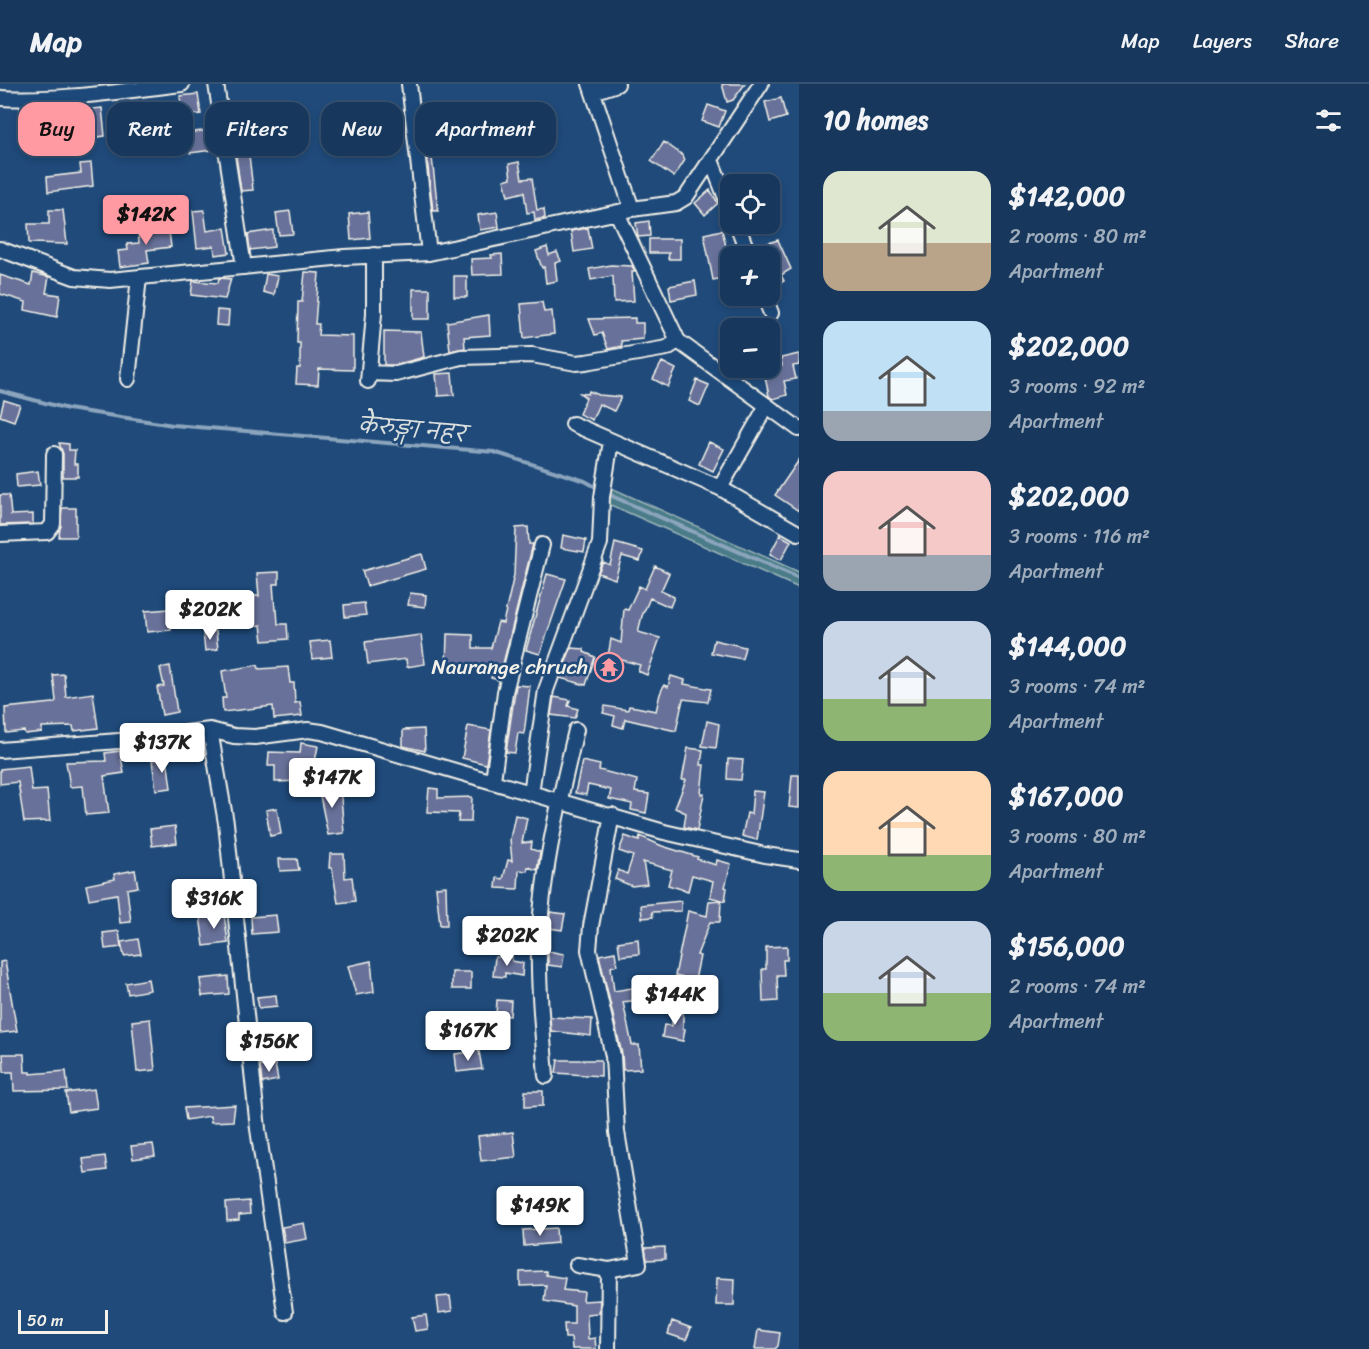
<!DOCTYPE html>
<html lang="en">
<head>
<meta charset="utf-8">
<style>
	body { margin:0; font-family:Sriracha,"Playpen Sans Deva",sans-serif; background:#244365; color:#f1f3f6; height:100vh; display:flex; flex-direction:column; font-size:22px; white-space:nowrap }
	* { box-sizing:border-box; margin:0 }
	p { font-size:20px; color:#9eacbb }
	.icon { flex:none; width:33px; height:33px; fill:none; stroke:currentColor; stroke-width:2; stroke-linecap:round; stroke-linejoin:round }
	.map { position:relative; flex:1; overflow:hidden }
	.sheet { display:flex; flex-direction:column; background:#17385c; width:570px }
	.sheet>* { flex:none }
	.top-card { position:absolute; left:18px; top:18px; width:570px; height:54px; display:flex; gap:12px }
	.fabs { position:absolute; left:720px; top:90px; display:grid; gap:12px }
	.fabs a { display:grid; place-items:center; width:60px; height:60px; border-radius:12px; background:#17385c; box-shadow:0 3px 9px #0003,0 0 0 2px #365272; font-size:30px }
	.scale { position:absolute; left:18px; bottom:15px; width:90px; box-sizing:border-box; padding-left:6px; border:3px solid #f4f1e8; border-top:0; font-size:16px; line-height:21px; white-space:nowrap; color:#f4f1e8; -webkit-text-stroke:4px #1f4a7a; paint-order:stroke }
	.price { position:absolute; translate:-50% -51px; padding:0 14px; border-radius:6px; background:#fff; color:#222; font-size:20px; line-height:39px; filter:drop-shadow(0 2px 3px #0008) }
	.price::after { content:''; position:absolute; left:50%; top:36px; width:18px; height:14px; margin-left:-9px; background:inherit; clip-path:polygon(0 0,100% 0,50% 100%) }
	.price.current { background:#ff9aa2; color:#111 }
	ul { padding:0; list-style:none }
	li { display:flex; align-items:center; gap:18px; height:150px; padding:0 24px }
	li span { display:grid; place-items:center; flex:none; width:168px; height:120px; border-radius:18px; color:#555 }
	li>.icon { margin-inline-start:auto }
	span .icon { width:72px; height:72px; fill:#fffc; stroke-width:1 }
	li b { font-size:26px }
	h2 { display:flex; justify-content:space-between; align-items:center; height:72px; padding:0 24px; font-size:26px }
	.pill { padding:0 21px; border-radius:18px; background:#17385c; box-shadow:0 3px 9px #0003,0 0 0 2px #365272; font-size:21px; line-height:54px }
	.pill.current { background:#ff9aa2; color:#111 }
	header { display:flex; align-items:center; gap:36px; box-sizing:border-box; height:84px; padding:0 30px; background:#17385c; border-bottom:2px solid #365272 }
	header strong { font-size:28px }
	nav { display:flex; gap:33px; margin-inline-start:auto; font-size:21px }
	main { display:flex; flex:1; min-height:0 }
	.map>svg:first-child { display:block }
</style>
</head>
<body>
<header>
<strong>Map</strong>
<nav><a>Map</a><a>Layers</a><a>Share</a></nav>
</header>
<main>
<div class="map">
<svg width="799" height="1265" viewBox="0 0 799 1265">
	<rect width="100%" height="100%" fill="#1f4a7a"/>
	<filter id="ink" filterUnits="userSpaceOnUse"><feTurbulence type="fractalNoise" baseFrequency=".0167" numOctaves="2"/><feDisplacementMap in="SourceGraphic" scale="12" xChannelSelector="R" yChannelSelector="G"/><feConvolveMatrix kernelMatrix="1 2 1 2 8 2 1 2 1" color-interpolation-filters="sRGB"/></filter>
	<g filter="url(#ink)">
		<!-- green -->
		<path fill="#4a7c88" stroke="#9fb6b8" stroke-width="1.5" d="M 607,402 L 799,488 L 799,504 L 606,419 Z"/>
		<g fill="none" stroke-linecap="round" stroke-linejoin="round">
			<!-- stream -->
			<path stroke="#8ca5bd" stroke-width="4" d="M 0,307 L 68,325 L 173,341 L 494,368 L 585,397 L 614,413 L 799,494"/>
		</g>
		<!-- building -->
		<path fill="#687199" stroke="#f4f1e8" stroke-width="1.5" d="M 722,0 L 745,0 L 733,16 L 727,18 Z
			M 198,10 L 201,30 L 182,32 L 180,12 Z
			M 781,14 L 786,33 L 770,38 L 765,18 Z
			M 134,19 L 138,51 L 125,53 L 121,21 Z
			M 75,21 L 75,27 L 102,24 L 105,52 L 90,54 L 88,37 L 40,37 L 41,42 L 22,45 L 20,23 Z
			M 708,21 L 725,27 L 719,43 L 702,37 Z
			M 257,30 L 259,54 L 248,56 L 245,32 Z
			M 503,35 L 507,53 L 492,56 L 488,38 Z
			M 428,38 L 438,127 L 433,127 L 423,39 Z
			M 209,46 L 212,66 L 190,69 L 187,49 Z
			M 664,58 L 681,70 L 685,76 L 674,93 L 651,77 Z
			M 249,71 L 253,106 L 241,107 L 236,72 Z
			M 519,78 L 522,95 L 532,94 L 537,126 L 544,125 L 545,134 L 535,136 L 534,128 L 527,129 L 524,108 L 508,112 L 504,96 L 511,94 L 509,80 Z
			M 91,79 L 93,102 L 48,108 L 47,93 L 81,89 L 80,80 Z
			M 710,106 L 718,119 L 705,131 L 695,119 Z
			M 49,126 L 63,126 L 67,160 L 29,159 L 28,140 L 49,140 Z
			M 204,126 L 207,147 L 225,144 L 229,169 L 215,171 L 214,162 L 197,164 L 193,127 Z
			M 290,127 L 293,150 L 279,151 L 276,129 Z
			M 368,128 L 370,154 L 351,156 L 349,130 Z
			M 497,128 L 499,143 L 480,146 L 478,131 Z
			M 649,137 L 650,152 L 638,153 L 636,139 Z
			M 168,139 L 171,163 L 147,166 L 149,179 L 120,183 L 118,167 L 128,166 L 127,160 L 139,159 L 138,149 L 154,147 L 153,141 Z
			M 588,144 L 592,165 L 574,168 L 571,147 Z
			M 273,146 L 274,163 L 250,166 L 248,150 Z
			M 722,146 L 730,178 L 730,193 L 713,196 L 704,150 Z
			M 649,155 L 680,155 L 680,175 L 668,175 L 669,169 L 649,169 Z
			M 778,156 L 791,185 L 781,191 L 784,197 L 770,204 L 770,172 L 758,172 L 755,163 Z
			M 547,163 L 549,171 L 557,168 L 561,177 L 555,179 L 557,197 L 546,199 L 544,183 L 542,184 L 536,167 Z
			M 502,170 L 503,190 L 472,191 L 471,175 L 492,174 L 491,171 Z
			M 611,181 L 632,182 L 635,188 L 632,188 L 634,217 L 614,218 L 613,192 L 591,196 L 589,185 Z
			M 305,188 L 319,189 L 315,240 L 319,240 L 318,251 L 353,252 L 353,286 L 319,285 L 318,301 L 296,300 L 297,284 L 300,284 L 300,259 L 297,259 L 298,218 L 302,218 Z
			M 33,189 L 49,193 L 46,209 L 60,211 L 57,233 L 25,226 L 26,218 L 0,210 L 0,191 L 31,201 Z
			M 266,190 L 278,192 L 274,211 L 263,208 Z
			M 454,192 L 467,192 L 467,213 L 454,213 Z
			M 219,194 L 231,195 L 225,215 L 191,211 L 193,197 L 218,199 Z
			M 695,197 L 697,211 L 671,216 L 669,202 Z
			M 413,205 L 430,205 L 430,235 L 413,235 Z
			M 727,212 L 755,212 L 757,219 L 728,222 Z
			M 542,218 L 544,228 L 552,227 L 554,250 L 524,254 L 521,220 Z
			M 217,226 L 229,227 L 228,242 L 216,241 Z
			M 489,231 L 490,251 L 464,253 L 465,264 L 450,267 L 447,238 Z
			M 635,234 L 635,239 L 643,239 L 643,255 L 621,257 L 622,262 L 608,265 L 602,249 L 595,251 L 589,235 Z
			M 723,240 L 730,241 L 730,272 L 721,271 Z
			M 384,247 L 421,248 L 424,273 L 395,281 L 384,281 Z
			M 799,270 L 799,281 L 793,282 L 796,295 L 784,297 L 787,311 L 773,315 L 769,312 L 765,293 L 774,290 L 773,284 L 782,282 L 781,274 Z
			M 662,278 L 676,285 L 668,303 L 653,295 Z
			M 452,289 L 454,311 L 438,312 L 436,290 Z
			M 697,296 L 709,301 L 700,322 L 689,317 Z
			M 589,307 L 599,311 L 621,313 L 614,327 L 599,320 L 592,336 L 579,330 L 586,314 L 580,309 L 588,310 Z
			M 4,316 L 20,321 L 14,337 L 0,332 Z
			M 709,358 L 724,365 L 713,387 L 699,380 Z
			M 59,359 L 69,360 L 69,366 L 75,366 L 74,380 L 78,380 L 78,393 L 63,393 L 63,370 Z
			M 799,376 L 799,427 L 775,411 Z
			M 38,387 L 40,401 L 17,403 L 16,390 Z
			M 0,411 L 9,411 L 11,431 L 33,430 L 33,440 L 0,441 Z
			M 62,424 L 76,424 L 76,453 L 59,453 Z
			M 528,443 L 529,460 L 533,460 L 499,596 L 491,594 L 494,584 L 446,584 L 447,550 L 473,551 L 473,564 L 491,564 L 498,538 L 503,539 L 514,491 L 516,444 Z
			M 563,451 L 586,456 L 584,468 L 561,464 Z
			M 780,451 L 791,457 L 781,476 L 770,470 Z
			M 615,459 L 643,467 L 640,477 L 622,472 L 615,495 L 598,489 L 603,478 L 610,481 Z
			M 422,470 L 426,485 L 367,502 L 362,487 Z
			M 655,482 L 669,489 L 661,507 L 674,513 L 670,523 L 650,514 L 642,532 L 638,548 L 660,554 L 647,591 L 638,587 L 640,581 L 608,572 L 611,555 L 621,559 L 624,525 L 628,526 L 639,502 L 645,505 Z
			M 279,488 L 279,500 L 273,500 L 275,526 L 277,526 L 278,540 L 287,540 L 288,555 L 263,557 L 261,541 L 249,542 L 251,512 L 259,512 L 257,489 Z
			M 547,490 L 566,495 L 540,570 L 526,566 Z
			M 410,509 L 426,511 L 425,523 L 408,521 Z
			M 364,519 L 366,531 L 345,533 L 344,521 Z
			M 169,525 L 171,546 L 147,548 L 145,527 Z
			M 216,547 L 218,565 L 205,567 L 203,549 Z
			M 421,551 L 425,580 L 407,583 L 406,575 L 368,580 L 365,558 Z
			M 330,556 L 332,573 L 312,575 L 310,558 Z
			M 714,556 L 745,563 L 742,575 L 711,569 Z
			M 571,564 L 584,565 L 584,568 L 595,573 L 586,601 L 560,594 Z
			M 258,581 L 259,585 L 288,583 L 290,599 L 294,599 L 295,619 L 300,618 L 302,632 L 274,635 L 273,622 L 223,628 L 222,614 L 226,614 L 222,587 Z
			M 170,582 L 177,628 L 162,631 L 157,603 L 164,602 L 160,584 Z
			M 64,590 L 66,613 L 93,609 L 98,644 L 74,647 L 73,642 L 42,643 L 42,648 L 25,650 L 24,647 L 6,649 L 5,624 L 53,619 L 56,617 L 53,591 Z
			M 671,592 L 685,596 L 684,600 L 711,605 L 708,618 L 683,615 L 676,647 L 625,635 L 623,644 L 613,641 L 615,632 L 603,629 L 605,622 L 628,626 L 629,622 L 636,623 L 656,627 L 660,610 L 664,601 L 668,603 Z
			M 516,601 L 530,602 L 524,650 L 518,649 L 515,669 L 506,668 Z
			M 554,613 L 570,616 L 568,622 L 578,625 L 575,634 L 551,631 Z
			M 707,637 L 719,640 L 716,664 L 702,662 Z
			M 468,642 L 491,646 L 486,680 L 462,674 Z
			M 424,645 L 425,667 L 403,662 L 403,646 Z
			M 301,659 L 318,662 L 314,682 L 311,682 L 310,707 L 300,707 L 300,697 L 275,698 L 275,682 L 268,682 L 269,668 L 300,669 Z
			M 688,664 L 703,666 L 701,681 L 704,681 L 701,710 L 704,710 L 697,746 L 684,743 L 686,729 L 675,724 L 686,696 L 682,696 Z
			M 120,667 L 124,689 L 104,692 L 109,729 L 86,731 L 83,702 L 70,703 L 66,678 L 106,677 L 105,669 Z
			M 167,674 L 171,704 L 156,706 L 152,676 Z
			M 728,675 L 743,676 L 741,696 L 727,695 Z
			M 582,677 L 600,681 L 599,686 L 637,696 L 635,708 L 649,710 L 646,729 L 631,726 L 632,720 L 609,715 L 611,706 L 588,701 L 586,711 L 575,709 Z
			M 29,682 L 32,707 L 47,706 L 50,737 L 24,738 L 18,698 L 0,700 L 0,685 Z
			M 792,691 L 799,691 L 799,724 L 789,723 Z
			M 340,701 L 344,749 L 328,751 L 318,702 Z
			M 429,704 L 438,705 L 438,714 L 472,713 L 471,738 L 458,738 L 459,729 L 427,728 Z
			M 753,707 L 764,708 L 757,756 L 742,752 L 747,729 L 751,730 Z
			M 277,724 L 281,750 L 270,752 L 266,726 Z
			M 515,731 L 527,734 L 522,759 L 532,758 L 531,765 L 540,768 L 537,786 L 528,783 L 527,787 L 519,786 L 518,805 L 496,804 L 497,794 L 503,795 L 508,776 L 512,777 L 510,755 Z
			M 175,742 L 177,759 L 152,762 L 150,745 Z
			M 625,752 L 639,757 L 640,752 L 662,762 L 698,773 L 697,775 L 716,781 L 717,776 L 731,780 L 725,803 L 727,804 L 725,817 L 710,813 L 713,797 L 692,791 L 688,807 L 668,801 L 672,786 L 643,778 L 647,800 L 632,802 L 615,795 L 618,786 L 627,790 L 633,772 L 619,767 Z
			M 330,770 L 344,770 L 345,794 L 352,793 L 355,817 L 338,819 L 332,784 L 329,784 Z
			M 279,775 L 297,775 L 299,786 L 280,787 Z
			M 135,786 L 138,803 L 127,805 L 131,838 L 120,839 L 117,810 L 89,815 L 86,801 L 115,795 L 114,790 Z
			M 446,802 L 447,841 L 440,841 L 436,803 Z
			M 721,816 L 720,838 L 710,838 L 697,871 L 700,872 L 695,896 L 675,892 L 688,827 L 707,832 L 709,817 Z
			M 681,817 L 681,827 L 652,828 L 653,833 L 642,834 L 641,821 Z
			M 550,828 L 565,830 L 562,846 L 549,844 Z
			M 224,830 L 228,859 L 204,862 L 200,832 Z
			M 276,831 L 278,848 L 252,850 L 251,833 Z
			M 491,835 L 531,836 L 531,854 L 491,851 Z
			M 119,847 L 121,863 L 105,865 L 103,849 Z
			M 138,855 L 141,870 L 124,872 L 121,858 Z
			M 638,855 L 639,870 L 620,872 L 618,858 Z
			M 787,862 L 787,876 L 783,876 L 784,891 L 777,891 L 778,917 L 763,918 L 762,885 L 766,885 L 766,863 Z
			M 548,867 L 564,870 L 562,883 L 548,881 Z
			M 615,868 L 617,881 L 611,883 L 614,907 L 644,902 L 646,915 L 623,918 L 632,961 L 639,961 L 641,985 L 623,986 L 622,970 L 599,871 Z
			M 495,873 L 512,873 L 512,877 L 523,879 L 522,892 L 505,889 L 505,893 L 493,892 Z
			M 5,877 L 17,947 L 0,949 L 0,878 Z
			M 371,877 L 374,908 L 356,911 L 348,882 Z
			M 452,888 L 471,888 L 471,905 L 452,905 Z
			M 228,892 L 229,910 L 202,912 L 200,895 Z
			M 148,895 L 150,906 L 128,910 L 126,899 Z
			M 276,911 L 277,922 L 259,924 L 257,913 Z
			M 497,916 L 511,917 L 510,932 L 496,931 Z
			M 672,923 L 683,923 L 683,945 L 685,945 L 683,957 L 662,953 L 664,941 L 672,942 Z
			M 550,933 L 592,935 L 591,952 L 551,947 Z
			M 150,935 L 155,986 L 137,988 L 132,937 Z
			M 479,967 L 482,985 L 457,988 L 455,970 Z
			M 3,970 L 24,970 L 25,988 L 30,988 L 30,990 L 66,987 L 68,1006 L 14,1007 L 13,988 L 4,988 Z
			M 558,976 L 601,976 L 601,992 L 556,989 Z
			M 275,980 L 278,996 L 262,999 L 260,982 Z
			M 94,1005 L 97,1024 L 69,1028 L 66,1009 Z
			M 525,1007 L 543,1007 L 543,1022 L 525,1023 Z
			M 235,1021 L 233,1037 L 211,1038 L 210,1032 L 186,1036 L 184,1024 Z
			M 513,1048 L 516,1073 L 481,1077 L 478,1052 Z
			M 153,1060 L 155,1072 L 133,1075 L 131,1062 Z
			M 105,1072 L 107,1086 L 85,1089 L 83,1075 Z
			M 249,1117 L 250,1130 L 239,1131 L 239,1136 L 227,1137 L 226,1119 Z
			M 304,1139 L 307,1155 L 285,1159 L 282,1143 Z
			M 556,1144 L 557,1159 L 524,1162 L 523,1146 Z
			M 665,1163 L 665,1175 L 647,1176 L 645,1164 Z
			M 546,1187 L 546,1191 L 565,1194 L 563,1206 L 584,1208 L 583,1217 L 600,1216 L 599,1229 L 587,1230 L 588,1255 L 595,1254 L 596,1265 L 572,1265 L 571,1254 L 565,1254 L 564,1240 L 574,1240 L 574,1222 L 544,1217 L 546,1201 L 520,1202 L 520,1188 Z
			M 717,1194 L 735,1195 L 734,1221 L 716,1221 Z
			M 450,1212 L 452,1227 L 439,1229 L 437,1213 Z
			M 426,1231 L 428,1245 L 415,1247 L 412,1233 Z
			M 672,1237 L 691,1244 L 686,1256 L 668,1250 Z
			M 758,1246 L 780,1249 L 778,1262 L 775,1265 L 755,1265 Z"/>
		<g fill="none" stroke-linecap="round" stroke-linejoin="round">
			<!-- minor casing -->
			<g stroke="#f4f1e8" stroke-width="18">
				<path id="minor" d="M 216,0 L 244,183
					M 409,0 L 429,169
					M 590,0 L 632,125
					M 593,8 L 617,0
					M 0,14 C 62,17 121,7 182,0
					M 711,76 L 730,124
					M 617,129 L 678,257 L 799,345
					M 737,140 L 749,172
					M 0,165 L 74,193 L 110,196 L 344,173 L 429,169 L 632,125 L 676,119 L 686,113 L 761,0
					M 764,212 L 771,229
					M 369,289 L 396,290 L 461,273 L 532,271 L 576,279 L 586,278 L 667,264 L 678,257
					M 128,295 L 139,193
					M 368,297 L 374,230 L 374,171
					M 573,340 L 720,404 L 766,323
					M 720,404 L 798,449
					M 0,450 L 47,448 L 53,440 L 54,370
					M 210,646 L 226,739 L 258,1045 L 285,1228
					M 0,666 L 132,656 L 210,646 L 234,652 L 255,653 L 308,646 L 322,648 L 664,748 L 765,771 L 799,776
					M 493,696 L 505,608 L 542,461
					M 531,709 L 546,606 L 600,459 L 602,413 L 611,357
					M 546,992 C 543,951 538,909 539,868 C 540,794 559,718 576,646
					M 577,1181 L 609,1186
					M 608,1265 L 609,1186 L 639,1180 L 617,1048 L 613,972 L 589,866 L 591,842 L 612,731"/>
			</g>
			<!-- minor -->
			<use href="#minor" stroke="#1f4a7a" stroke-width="14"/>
		</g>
	</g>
	<!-- icons -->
	<defs>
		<g id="temple-ring" transform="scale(1.5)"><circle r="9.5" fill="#1f4a7a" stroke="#ff9aa2" stroke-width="1.5"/><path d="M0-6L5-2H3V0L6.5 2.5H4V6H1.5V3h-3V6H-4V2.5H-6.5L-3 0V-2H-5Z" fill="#ff9aa2"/></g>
	</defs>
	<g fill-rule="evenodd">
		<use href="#temple-ring" x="609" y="583"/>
	</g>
	<g text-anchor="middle" stroke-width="5" stroke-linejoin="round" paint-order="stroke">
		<!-- poi labels -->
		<g font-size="21" fill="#f4f1e8" stroke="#1f4a7a" text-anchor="end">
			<text x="588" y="590">Naurange chruch</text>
		</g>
		<!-- water labels -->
		<g font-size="22" font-style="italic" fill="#dadedd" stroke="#1f4a7a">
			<text transform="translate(412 345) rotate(5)" y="8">केेरुङ्गा नहर</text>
		</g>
	</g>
</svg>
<div class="fabs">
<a><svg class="icon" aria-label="locate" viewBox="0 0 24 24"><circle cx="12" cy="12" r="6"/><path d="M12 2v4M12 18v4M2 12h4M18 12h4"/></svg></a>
<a>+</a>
<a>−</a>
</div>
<div class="scale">50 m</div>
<b class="price current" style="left:146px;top:162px">$142K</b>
<b class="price" style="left:210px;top:557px">$202K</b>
<b class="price" style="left:162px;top:690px">$137K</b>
<b class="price" style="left:332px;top:725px">$147K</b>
<b class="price" style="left:214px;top:846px">$316K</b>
<b class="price" style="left:507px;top:883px">$202K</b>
<b class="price" style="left:675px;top:942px">$144K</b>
<b class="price" style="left:468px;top:978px">$167K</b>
<b class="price" style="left:269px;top:989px">$156K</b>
<b class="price" style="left:540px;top:1153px">$149K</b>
<div class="top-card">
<a class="pill current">Buy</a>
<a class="pill">Rent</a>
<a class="pill">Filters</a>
<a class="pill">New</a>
<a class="pill">Apartment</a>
</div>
</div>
<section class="sheet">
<h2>10 homes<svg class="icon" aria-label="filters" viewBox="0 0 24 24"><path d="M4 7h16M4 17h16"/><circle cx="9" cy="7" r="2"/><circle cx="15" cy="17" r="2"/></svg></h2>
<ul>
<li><span style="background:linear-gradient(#dfe7d0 60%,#b9a48a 0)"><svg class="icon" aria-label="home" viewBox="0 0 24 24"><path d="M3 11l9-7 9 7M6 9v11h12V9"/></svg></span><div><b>$142,000</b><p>2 rooms · 80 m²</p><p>Apartment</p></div></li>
<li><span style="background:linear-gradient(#bfe0f5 75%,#9aa5b1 0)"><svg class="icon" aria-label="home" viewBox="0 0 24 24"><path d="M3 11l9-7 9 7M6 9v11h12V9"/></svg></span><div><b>$202,000</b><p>3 rooms · 92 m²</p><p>Apartment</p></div></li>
<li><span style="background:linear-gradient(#f6c9c9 70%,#9aa5b1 0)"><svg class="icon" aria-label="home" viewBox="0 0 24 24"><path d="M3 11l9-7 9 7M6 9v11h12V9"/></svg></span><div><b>$202,000</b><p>3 rooms · 116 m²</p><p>Apartment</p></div></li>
<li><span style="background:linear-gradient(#c9d6e8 65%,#8fb573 0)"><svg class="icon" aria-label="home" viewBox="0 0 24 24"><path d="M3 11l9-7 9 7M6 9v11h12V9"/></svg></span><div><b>$144,000</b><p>3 rooms · 74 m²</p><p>Apartment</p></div></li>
<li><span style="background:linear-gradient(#ffd9b3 70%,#8fb573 0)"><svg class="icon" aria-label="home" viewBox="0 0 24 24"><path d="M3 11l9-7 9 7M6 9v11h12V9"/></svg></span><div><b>$167,000</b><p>3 rooms · 80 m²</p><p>Apartment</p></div></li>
<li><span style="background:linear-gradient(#c9d6e8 60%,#8fb573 0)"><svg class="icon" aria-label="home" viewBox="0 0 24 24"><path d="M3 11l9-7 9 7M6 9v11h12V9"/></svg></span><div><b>$156,000</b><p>2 rooms · 74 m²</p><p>Apartment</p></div></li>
</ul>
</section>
</main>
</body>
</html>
